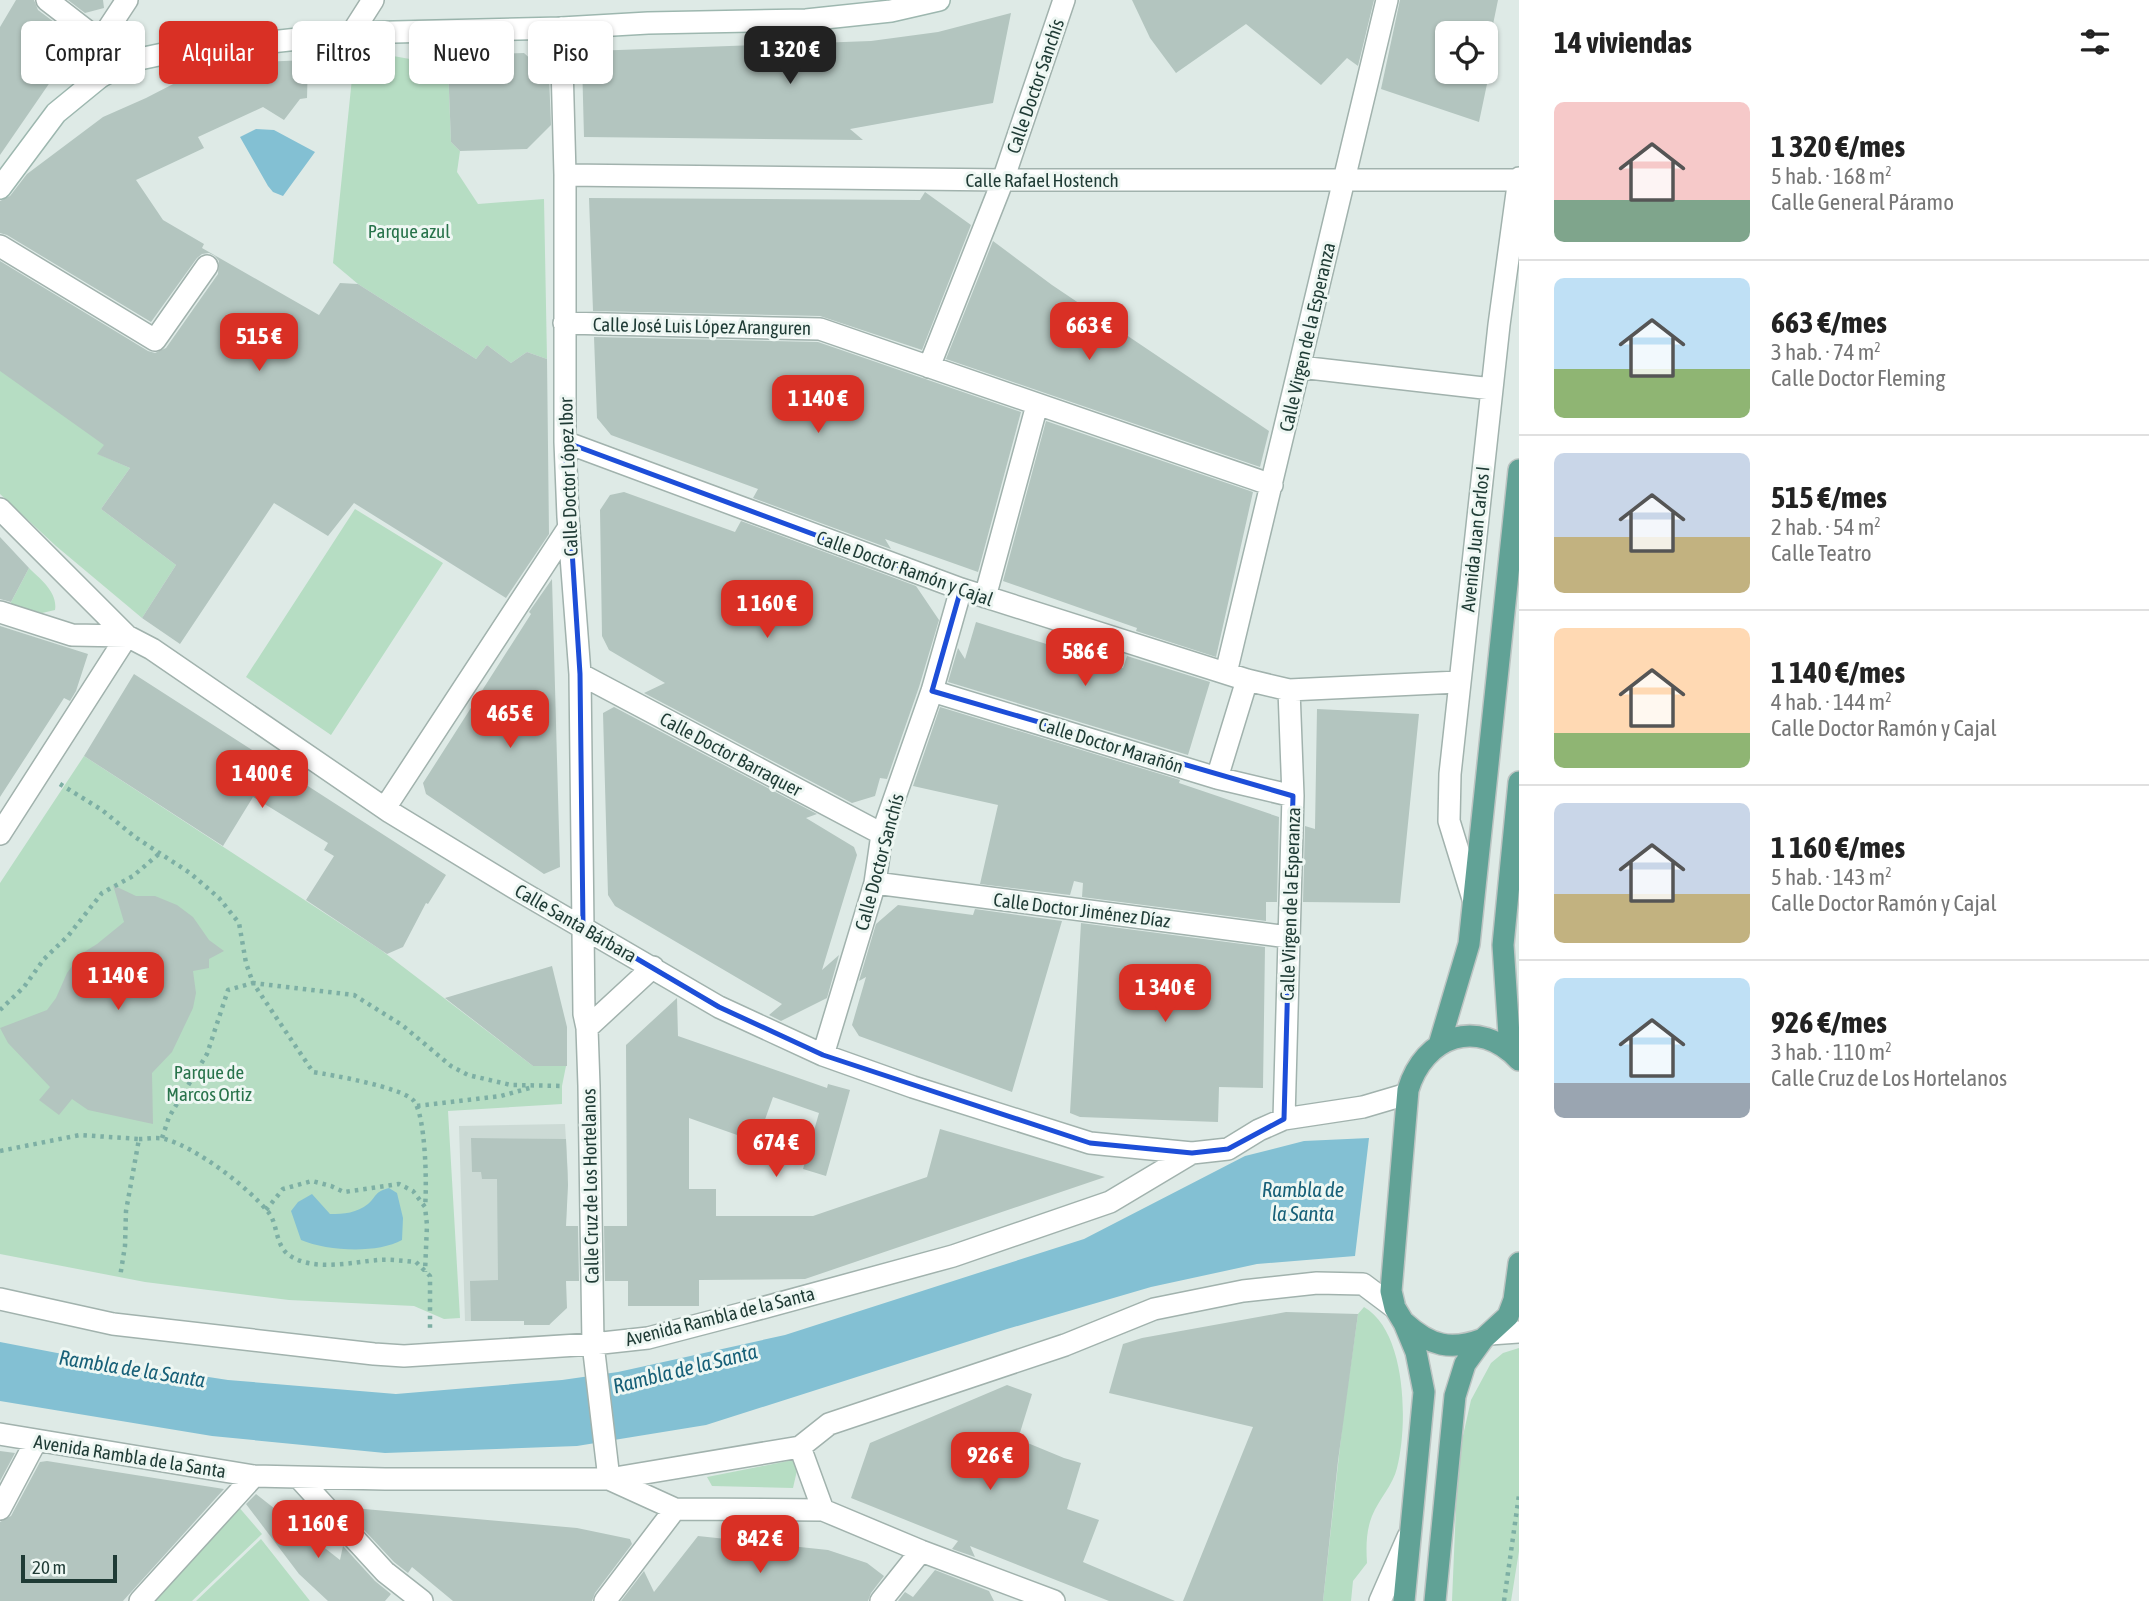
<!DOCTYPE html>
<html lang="es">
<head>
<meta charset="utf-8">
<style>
	body { margin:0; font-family:"Asap Condensed",sans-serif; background:#f2f2f2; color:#222; height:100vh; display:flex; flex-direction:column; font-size:26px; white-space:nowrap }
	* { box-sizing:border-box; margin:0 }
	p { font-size:23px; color:#767676 }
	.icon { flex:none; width:38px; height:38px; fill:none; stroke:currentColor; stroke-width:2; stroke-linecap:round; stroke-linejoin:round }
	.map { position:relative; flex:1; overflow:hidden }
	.side { display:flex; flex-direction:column; background:#fff; width:630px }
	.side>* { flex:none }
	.top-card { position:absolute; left:21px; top:21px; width:665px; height:63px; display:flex; gap:14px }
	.controls { position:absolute; left:1435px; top:21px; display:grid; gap:14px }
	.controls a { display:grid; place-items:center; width:63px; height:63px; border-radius:10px; background:#fff; box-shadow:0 2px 5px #0004; font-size:35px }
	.scale { position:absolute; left:21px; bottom:18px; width:96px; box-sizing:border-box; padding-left:7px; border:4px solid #1f3b35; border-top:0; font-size:19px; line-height:24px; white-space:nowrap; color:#1f3b35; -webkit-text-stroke:5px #eef7f3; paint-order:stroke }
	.price { position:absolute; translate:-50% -60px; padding:0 16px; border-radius:14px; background:#d93025; color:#fff; font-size:23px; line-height:46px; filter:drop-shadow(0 2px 4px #0008) }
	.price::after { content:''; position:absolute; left:50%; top:42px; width:21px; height:16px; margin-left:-10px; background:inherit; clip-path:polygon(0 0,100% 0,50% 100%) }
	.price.selected { background:#222; color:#fff }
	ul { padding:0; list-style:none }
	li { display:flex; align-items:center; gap:21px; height:175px; padding:0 35px }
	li+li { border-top:2px solid #e0e0e0 }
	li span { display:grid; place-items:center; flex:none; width:196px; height:140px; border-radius:10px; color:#555 }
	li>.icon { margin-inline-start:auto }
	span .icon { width:84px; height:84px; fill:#fffc; stroke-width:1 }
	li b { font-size:30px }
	h2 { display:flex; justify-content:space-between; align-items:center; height:84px; padding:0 35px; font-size:30px }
	.pill { padding:0 24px; border-radius:10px; background:#fff; box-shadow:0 2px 5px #0004; font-size:24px; line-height:63px }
	.pill.selected { background:#d93025; color:#fff }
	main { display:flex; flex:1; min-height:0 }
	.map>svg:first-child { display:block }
</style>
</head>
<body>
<main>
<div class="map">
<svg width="1519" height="1601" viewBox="0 0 1519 1601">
	<rect width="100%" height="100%" fill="#deeae6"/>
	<!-- built -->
	<path fill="#ccdad5" d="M 565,1124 L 568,1174 L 566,1221 L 550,1325 L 524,1325 L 524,1321 L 465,1321 L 459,1126 Z"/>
	<!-- green -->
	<path fill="#b6ddc3" d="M 355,49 L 448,66 L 451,142 L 460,151 L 457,172 L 478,204 L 544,199 L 547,359 L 527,352 L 511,363 L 487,345 L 476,359 L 358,284 L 333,263 Z
		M 164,366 L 98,454 L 130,468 L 101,509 L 176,565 L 142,618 L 56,546 L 0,494 L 0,371 Z
		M 355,509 L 443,563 L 331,735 L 246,677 Z
		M 29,568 C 40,579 58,592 55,610 L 42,613 L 10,604 Z
		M 84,756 L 381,950 L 533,1066 L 566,1066 L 562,1086 L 562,1104 L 448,1111 L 460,1318 L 444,1319 L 414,1306 L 289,1300 L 145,1282 L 0,1254 L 0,883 Z
		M 1364,1307 C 1407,1332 1408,1425 1397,1468 C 1393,1485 1379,1499 1372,1516 C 1366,1531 1366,1547 1367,1563 L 1353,1581 L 1351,1601 L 1323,1601 L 1343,1419 L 1358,1314 Z
		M 1519,1348 L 1519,1551 L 1511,1601 L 1452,1601 L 1458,1458 L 1471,1400 L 1491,1363 L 1503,1353 Z
		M 793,1460 L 798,1466 L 793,1488 L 712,1486 L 707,1477 Z
		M 237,1505 L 262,1534 L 192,1601 L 148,1601 Z
		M 261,1539 L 310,1601 L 196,1601 Z"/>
	<!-- water -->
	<path fill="#83c0d3" d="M 256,129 L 274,130 L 315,152 L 283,196 L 273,192 L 268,186 L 240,137 Z
		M 1369,1138 L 1355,1256 L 1257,1264 L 1151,1287 L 1007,1329 L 706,1425 L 577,1446 L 385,1453 L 212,1436 L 0,1401 L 0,1342 L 78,1357 L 228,1380 L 396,1394 L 562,1380 L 618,1372 L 785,1335 L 1084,1239 L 1245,1156 L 1304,1141 Z
		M 389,1188 L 397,1193 L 403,1218 L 402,1240 C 377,1254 327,1251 301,1240 L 291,1211 L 298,1202 L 312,1194 L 330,1214 C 344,1214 357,1213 368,1204 C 378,1195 374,1192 389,1188 Z"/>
	<!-- building -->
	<path fill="#b3c5bf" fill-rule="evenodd" d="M 16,0 L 34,0 L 38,10 L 54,22 L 50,23 L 77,43 L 0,155 L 0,27 Z
		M 68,0 L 103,0 L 104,8 L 85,13 Z
		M 1132,0 L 1374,0 L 1358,66 L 1347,58 L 1321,85 L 1246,24 L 1176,73 L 1150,38 Z
		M 1400,0 L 1498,0 L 1489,44 L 1495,46 L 1479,122 L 1381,89 ZM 1447,33 L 1486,33 L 1486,72 L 1447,72 Z
		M 1011,13 L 993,103 L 850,129 L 863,140 L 584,137 L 582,61 L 591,51 L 871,41 L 938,32 Z
		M 524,53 L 549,76 L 551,125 L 527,149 L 460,151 L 451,142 L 448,66 L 457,55 Z
		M 308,60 L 307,98 L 300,99 L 284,120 L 263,107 L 198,137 L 204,148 L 136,180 L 163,220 L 204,244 L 202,248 L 319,315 L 340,283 L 358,284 L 476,359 L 487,345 L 511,363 L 527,352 L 547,359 L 549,534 L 506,598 L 354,503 L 328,536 L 274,503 L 180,644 L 142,618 L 176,565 L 101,509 L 130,468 L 97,454 L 104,445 L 0,371 L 0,261 L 148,351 L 155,353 L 166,348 L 218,274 L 219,261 L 215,256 L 209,253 L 202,254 L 197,258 L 151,322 L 7,235 L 0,233 L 0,201 L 10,196 L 27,174 L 103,117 L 146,98 L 212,64 Z
		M 925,192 L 971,225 L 922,350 L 820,316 L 593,311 L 589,198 L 920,200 Z
		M 993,241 L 1052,285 L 1269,431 L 1260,467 L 946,359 Z
		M 594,337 L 818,342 L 1021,412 L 978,572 L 885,539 L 891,549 L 753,498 L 758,489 L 611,435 L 597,418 Z
		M 1046,421 L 1253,492 L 1216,657 L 1136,631 L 1137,628 L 1003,581 Z
		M 624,492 L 735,532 L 741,521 L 916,586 L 939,620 L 919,687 L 887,779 L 880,778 L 875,796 L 852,803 L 644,693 L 665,683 L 609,650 L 602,636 L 600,510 L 610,495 Z
		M 0,537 L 29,568 L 11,602 L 0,599 Z
		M 552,579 L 560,867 L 544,874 L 426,794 L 423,783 L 531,614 L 529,612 Z
		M 976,622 L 1123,668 L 1127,656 L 1210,682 L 1188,755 L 948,682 L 958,648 L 965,659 Z
		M 0,626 L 88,654 L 76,691 L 70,701 L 64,698 L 0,797 Z
		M 134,674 L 446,875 L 428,904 L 426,903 L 403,947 L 387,954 L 306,900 L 334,856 L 324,850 L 328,843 L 253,797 L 223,846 L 84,756 Z
		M 614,707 L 817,814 L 806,818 L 854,847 L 857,855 L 822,970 L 839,955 L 827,998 L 781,1021 L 769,1015 L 782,1004 L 615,906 L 608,895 L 603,713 Z
		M 940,707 L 1180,780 L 1179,783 L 1279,817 L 1277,902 L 1266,902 L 1266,921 L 1082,897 L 1083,883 L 1074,881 L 1070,895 L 980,884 L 998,805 L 913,786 Z
		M 1317,709 L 1419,714 L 1400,903 L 1303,902 L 1305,826 L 1315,829 Z
		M 113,885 L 136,896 L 155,896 L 177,905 L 193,917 L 209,940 L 224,951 L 209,959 L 209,968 L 193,971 L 196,993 L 193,1008 L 172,1052 L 152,1073 L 153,1124 L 88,1110 L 72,1099 L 59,1115 L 39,1100 L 50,1087 L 8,1043 L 0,1028 L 47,1010 L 56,998 L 67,973 L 81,954 L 97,944 L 124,922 Z
		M 898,905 L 973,915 L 975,909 L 1062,921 L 1012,1092 L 859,1036 L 852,1025 L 866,977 L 859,981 L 876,924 Z
		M 1081,923 L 1265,947 L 1263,1088 L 1219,1087 L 1218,1122 L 1080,1117 L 1070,1113 Z
		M 552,966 L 567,1027 L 567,1066 L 533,1066 L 445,998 Z
		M 677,998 L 678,1036 L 827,1088 L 828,1084 L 850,1090 L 826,1176 L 803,1169 L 819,1113 L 773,1097 L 757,1142 L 689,1118 L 689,1189 L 716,1189 L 716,1216 L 813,1216 L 927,1177 L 940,1129 L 1105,1177 L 805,1279 L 699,1280 L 699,1306 L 628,1306 L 628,1281 L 605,1281 L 604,1226 L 627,1226 L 626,1045 Z
		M 471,1138 L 566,1139 L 568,1185 L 566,1226 L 578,1226 L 579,1281 L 566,1281 L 567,1308 L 549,1325 L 524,1325 L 524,1321 L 471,1321 L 470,1281 L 498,1280 L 497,1179 L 482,1179 L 481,1172 L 472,1172 Z
		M 1286,1312 L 1358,1314 L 1338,1461 L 1323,1601 L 1183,1601 L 1253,1427 L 1109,1393 L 1123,1344 L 1142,1338 Z
		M 1007,1385 L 1032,1394 L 1018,1439 L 1064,1458 L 1081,1463 L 1067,1509 L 1099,1520 L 1083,1562 L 1175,1601 L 1109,1601 L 970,1546 L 975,1557 L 952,1549 L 958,1541 L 851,1498 L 870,1443 Z
		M 0,1451 L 15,1453 L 0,1481 Z
		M 47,1461 L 148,1477 L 224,1489 L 123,1601 L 0,1601 L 0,1522 L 11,1516 L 40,1462 Z
		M 256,1494 L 340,1560 L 343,1546 L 375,1581 L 391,1594 L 385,1601 L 328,1601 L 299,1574 L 246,1504 Z
		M 353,1508 L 577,1528 L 630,1539 L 632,1544 L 595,1593 L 592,1601 L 453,1601 L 412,1567 L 408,1573 L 394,1562 L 351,1516 Z
		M 698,1536 L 828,1550 L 867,1563 L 884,1576 L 871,1593 L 868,1601 L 621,1601 L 644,1571 L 654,1592 Z
		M 935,1570 L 989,1591 L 994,1601 L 898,1601 L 905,1592 L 913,1597 Z"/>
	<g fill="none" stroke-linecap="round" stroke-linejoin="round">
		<!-- street casing -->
		<g stroke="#a1b2ad" stroke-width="24">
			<path id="street" d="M 47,0 L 100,41
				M 561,28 L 565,175 L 565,442 L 568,517 L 580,674 L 584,1014 L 587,1028 L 589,1086 L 593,1344 L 609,1479
				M 352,33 L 373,0
				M 100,77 L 100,41 L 127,0
				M 565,175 L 1003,180 L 1519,180
				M 0,246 L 155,340 L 207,266
				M 564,323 L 820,329 L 1272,485
				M 929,367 L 1003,180 L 1064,0
				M 1300,367 L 1492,389
				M 565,442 L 961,589 L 1247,680 L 1289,690 L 1458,682
				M 0,509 L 127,636 L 0,834
				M 985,597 L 1037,405
				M 0,612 L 72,635 L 127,636 L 152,649 L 390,812 L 518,890 L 719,1007 L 823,1055 L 913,1087 L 1090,1143 L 1192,1153
				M 1226,673 L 1387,0
				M 580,674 L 882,834
				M 932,691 L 1217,778 L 1293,796
				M 1217,778 L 1247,680
				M 385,808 L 569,527
				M 875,883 L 1288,937
				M 1473,899 L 1449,821 L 1450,774 L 1499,325 L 1519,178
				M 587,1028 L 653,967
				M 823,1055 L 875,883 L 882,834 L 932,691 L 961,589
				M 1284,1119 L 1293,796 L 1289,690
				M 0,1299 L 113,1324 L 374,1354 L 404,1356 L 593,1344 L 648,1338 L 740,1314 L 953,1256 L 1110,1202 L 1192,1153 L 1228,1149 L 1259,1130 L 1284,1119 L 1363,1107 L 1407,1094
				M 1490,1334 L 1519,1332
				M 0,1434 L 254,1476 L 385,1479 L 609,1479 L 800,1447 L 829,1424 L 1065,1345 L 1154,1309 L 1243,1291 L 1317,1283 L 1363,1284 L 1395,1308
				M 800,1447 L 823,1510 L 921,1551 L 1054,1601
				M 299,1478 L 385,1572 L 422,1601
				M 609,1479 L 675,1509 L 823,1510
				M 0,1509 L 36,1441
				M 140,1601 L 254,1476
				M 605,1601 L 675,1509
				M 881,1601 L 921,1551
				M 1380,1601 L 1408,1537"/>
		</g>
		<!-- secondary casing -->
		<g stroke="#9db7af" stroke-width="24">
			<path id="secondary" d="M 0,188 L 56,113 L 100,77 L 130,61 L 163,54 L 352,33 L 561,28 L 648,23 L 806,20 L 891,11 L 939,0"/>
		</g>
		<!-- primary casing -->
		<g stroke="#bcc4c2" stroke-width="24">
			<path id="primary" d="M 1439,1045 L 1469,944 L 1519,470
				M 1510,1050 L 1503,945 L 1519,782
				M 1405,1323 C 1430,1346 1451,1351 1483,1339
				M 1404,1601 L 1424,1392 L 1416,1352 L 1404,1323 L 1395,1308 L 1391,1291 L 1408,1090 C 1424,1036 1478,1016 1519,1060
				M 1435,1601 L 1455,1396 L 1465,1364 L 1483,1339 L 1508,1316 L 1514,1300 L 1519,1263"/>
		</g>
		<!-- path -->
		<path stroke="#7dafa4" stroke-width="4.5" stroke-dasharray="3.5 5" stroke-linecap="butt" d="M 60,784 L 102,810 L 135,837 L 190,873 L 219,898 L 239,923 L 246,963 L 253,983 L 354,995 L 402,1025 L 451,1066 L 468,1075 L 511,1085 L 564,1086
			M 0,1010 L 24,987 L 44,959 L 68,936 L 102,893 L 133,876 L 160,853
			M 417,1106 L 501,1096 L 533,1087
			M 162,1138 L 169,1117 L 207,1054 L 228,990 L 253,983 L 313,1072 C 332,1075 400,1087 413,1100 C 426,1113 427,1188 425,1207
			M 139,1139 C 147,1139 157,1137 165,1139 C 197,1148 248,1187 269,1213 C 278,1225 275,1245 289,1255 C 312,1272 353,1262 378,1260 C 390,1259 403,1261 416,1262 L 430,1276 L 430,1329
			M 0,1151 L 80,1135 L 139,1139 L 126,1211 L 125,1246 L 120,1277
			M 266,1210 L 283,1189 L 312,1181 L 331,1186 L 344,1192 L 399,1184 L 413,1191 L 425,1207 L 427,1225 L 425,1272
			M 1504,1601 L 1519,1495"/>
		<!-- street -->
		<use href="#street" stroke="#fff" stroke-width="21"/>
		<!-- secondary -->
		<use href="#secondary" stroke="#fff" stroke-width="21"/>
		<!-- primary -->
		<use href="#primary" stroke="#61a296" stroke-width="21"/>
	</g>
	<!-- marked area -->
	<path fill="none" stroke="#1d4ed8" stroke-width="5" stroke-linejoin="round" d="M 565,442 L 961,589 L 932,691 L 1293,796 L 1284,1119 L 1228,1149 L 1192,1153 L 1090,1143 L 823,1055 L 719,1007 L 583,927 L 580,674 Z"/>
	<g text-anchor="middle" stroke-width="6" stroke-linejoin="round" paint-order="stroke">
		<!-- street labels -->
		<g font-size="19" fill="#1f3b35" stroke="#eef7f3">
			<text transform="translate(1035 86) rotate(-71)" y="7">Calle Doctor Sanchís</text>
			<text x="1042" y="187">Calle Rafael Hostench</text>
			<text transform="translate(702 326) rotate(1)" y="7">Calle José Luis López Aranguren</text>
			<text transform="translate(1307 337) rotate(-77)" y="7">Calle Virgen de la Esperanza</text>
			<text transform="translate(568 477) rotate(-92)" y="7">Calle Doctor López Ibor</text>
			<text transform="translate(1475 539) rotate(-84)" y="7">Avenida Juan Carlos I</text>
			<text transform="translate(905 568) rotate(20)" y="7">Calle Doctor Ramón y Cajal</text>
			<text transform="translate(1111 745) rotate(17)" y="7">Calle Doctor Marañón</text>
			<text transform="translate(731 754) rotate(28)" y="7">Calle Doctor Barraquer</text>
			<text transform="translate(879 862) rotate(-75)" y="7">Calle Doctor Sanchís</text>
			<text transform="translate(1290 904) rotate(-88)" y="7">Calle Virgen de la Esperanza</text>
			<text transform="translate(1082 910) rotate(7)" y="7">Calle Doctor Jiménez Díaz</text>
			<text transform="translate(576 923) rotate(30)" y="7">Calle Santa Bárbara</text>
			<text transform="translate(590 1186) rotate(-91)" y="7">Calle Cruz de Los Hortelanos</text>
			<text transform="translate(720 1316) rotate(-14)" y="7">Avenida Rambla de la Santa</text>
			<text transform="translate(130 1456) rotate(9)" y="7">Avenida Rambla de la Santa</text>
		</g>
		<!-- park labels -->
		<g font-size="19" fill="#28734b" stroke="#eef7f3">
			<text x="409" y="238">Parque azul</text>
			<text x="209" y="1079">Parque de<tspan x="209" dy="22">Marcos Ortiz</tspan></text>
		</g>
		<!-- water labels -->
		<g font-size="21" font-style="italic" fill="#176078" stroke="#eef7f3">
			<text x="1303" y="1197">Rambla de<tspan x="1303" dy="24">la Santa</tspan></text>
			<text transform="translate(132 1369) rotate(9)" y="7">Rambla de la Santa</text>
			<text transform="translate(685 1369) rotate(-14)" y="7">Rambla de la Santa</text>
		</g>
	</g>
</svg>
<div class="controls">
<a><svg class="icon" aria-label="locate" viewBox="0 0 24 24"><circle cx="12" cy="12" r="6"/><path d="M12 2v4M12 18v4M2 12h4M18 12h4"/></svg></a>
</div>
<div class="scale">20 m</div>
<b class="price selected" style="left:790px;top:86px">1 320 €</b>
<b class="price" style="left:1089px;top:362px">663 €</b>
<b class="price" style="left:259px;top:373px">515 €</b>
<b class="price" style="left:818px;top:435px">1 140 €</b>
<b class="price" style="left:767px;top:640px">1 160 €</b>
<b class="price" style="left:1085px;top:688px">586 €</b>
<b class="price" style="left:510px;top:750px">465 €</b>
<b class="price" style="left:262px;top:810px">1 400 €</b>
<b class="price" style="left:118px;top:1012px">1 140 €</b>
<b class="price" style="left:1165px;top:1024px">1 340 €</b>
<b class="price" style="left:776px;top:1179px">674 €</b>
<b class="price" style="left:990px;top:1492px">926 €</b>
<b class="price" style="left:318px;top:1560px">1 160 €</b>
<b class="price" style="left:760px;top:1575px">842 €</b>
<div class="top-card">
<a class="pill">Comprar</a>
<a class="pill selected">Alquilar</a>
<a class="pill">Filtros</a>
<a class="pill">Nuevo</a>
<a class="pill">Piso</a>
</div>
</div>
<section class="side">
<h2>14 viviendas<svg class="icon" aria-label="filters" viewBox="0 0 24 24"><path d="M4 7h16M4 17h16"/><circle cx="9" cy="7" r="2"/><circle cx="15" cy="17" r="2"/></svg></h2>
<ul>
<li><span style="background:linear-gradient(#f6c9c9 70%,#7fa58c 0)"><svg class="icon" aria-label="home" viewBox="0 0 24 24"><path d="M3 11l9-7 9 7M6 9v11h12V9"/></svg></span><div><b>1 320 €/mes</b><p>5 hab. · 168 m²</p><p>Calle General Páramo</p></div></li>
<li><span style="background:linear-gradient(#bfe0f5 65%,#8fb573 0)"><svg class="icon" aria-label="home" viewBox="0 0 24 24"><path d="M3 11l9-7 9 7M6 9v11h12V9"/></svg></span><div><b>663 €/mes</b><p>3 hab. · 74 m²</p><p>Calle Doctor Fleming</p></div></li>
<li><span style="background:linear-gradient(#c9d6e8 60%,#c2b280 0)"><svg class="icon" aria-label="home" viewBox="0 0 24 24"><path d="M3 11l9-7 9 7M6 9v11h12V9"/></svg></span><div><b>515 €/mes</b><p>2 hab. · 54 m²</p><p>Calle Teatro</p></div></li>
<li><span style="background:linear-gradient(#ffd9b3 75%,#8fb573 0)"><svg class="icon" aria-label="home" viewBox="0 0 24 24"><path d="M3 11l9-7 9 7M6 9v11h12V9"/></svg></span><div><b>1 140 €/mes</b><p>4 hab. · 144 m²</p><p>Calle Doctor Ramón y Cajal</p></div></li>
<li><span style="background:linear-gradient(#c9d6e8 65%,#c2b280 0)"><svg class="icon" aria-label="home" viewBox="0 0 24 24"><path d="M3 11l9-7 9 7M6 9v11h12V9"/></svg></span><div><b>1 160 €/mes</b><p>5 hab. · 143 m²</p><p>Calle Doctor Ramón y Cajal</p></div></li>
<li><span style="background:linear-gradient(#bfe0f5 75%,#9aa5b1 0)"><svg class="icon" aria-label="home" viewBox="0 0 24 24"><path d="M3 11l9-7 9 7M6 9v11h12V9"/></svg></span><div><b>926 €/mes</b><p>3 hab. · 110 m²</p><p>Calle Cruz de Los Hortelanos</p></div></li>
</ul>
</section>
</main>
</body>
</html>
